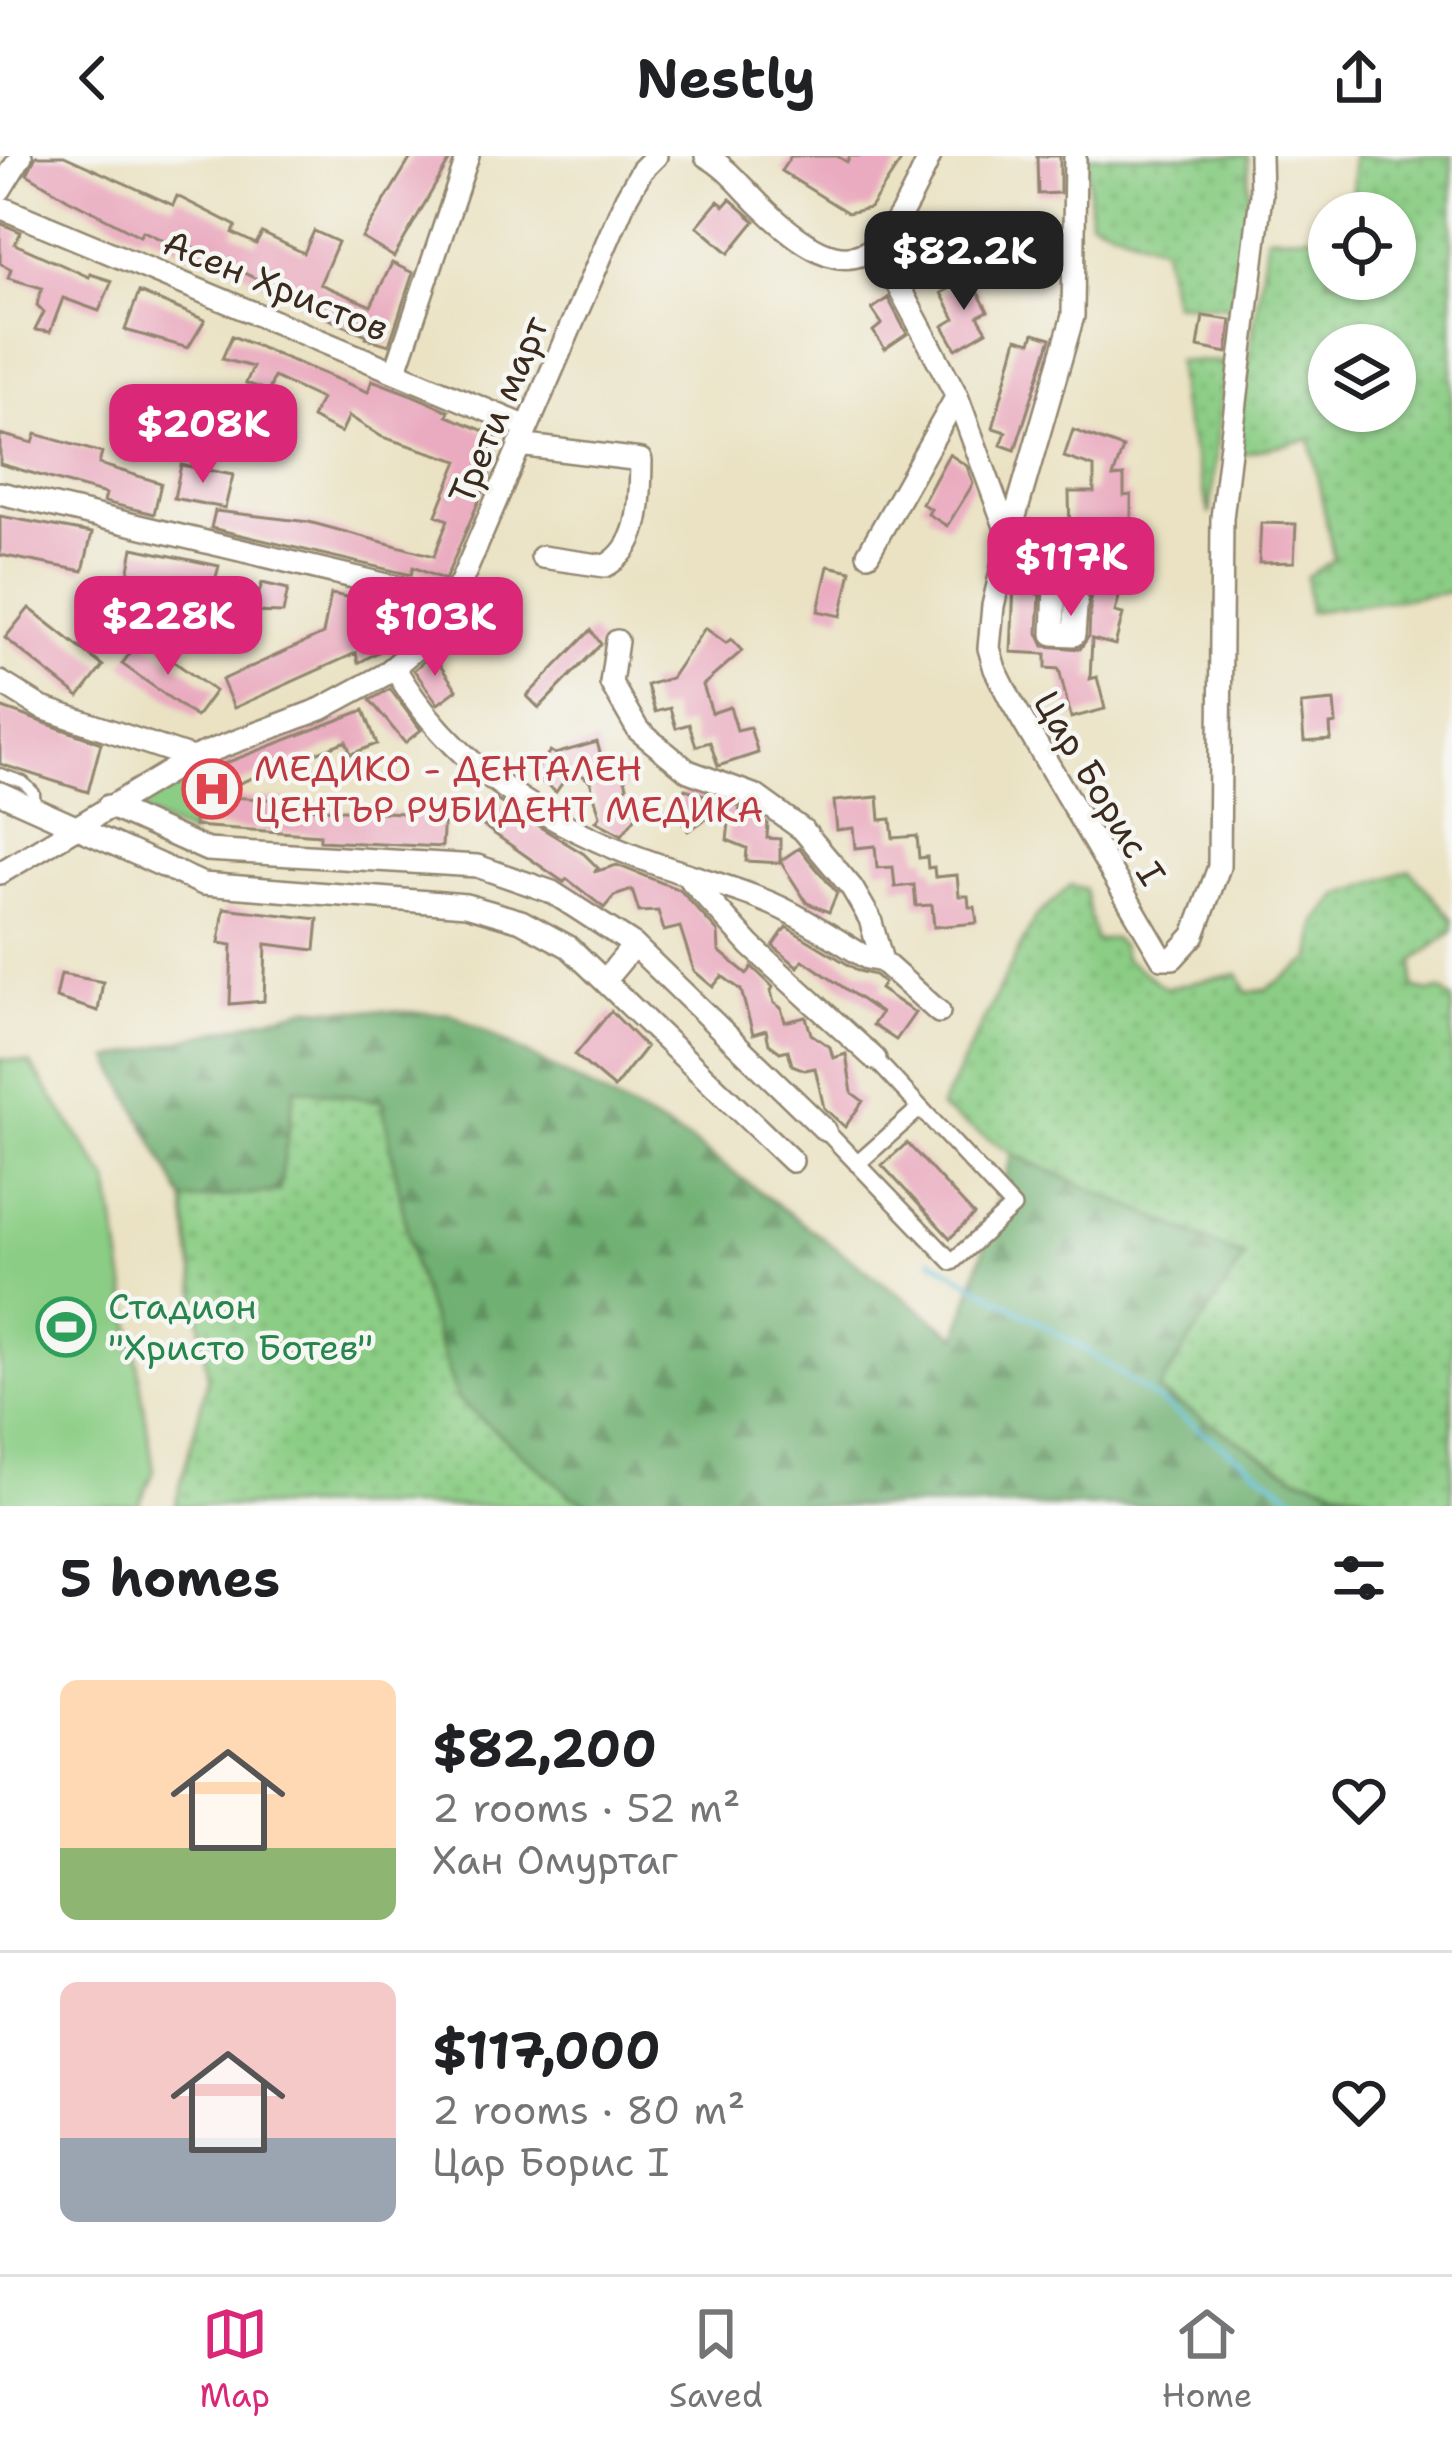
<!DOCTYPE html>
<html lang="en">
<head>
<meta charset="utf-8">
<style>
	body { margin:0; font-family:"Shantell Sans",sans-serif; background:#f2f2f2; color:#202124; height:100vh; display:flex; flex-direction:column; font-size:45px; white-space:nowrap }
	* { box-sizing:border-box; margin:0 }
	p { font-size:39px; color:#757577 }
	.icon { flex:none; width:66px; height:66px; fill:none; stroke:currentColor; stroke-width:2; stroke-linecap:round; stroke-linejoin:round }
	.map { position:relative; height:1350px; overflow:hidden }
	.panel { display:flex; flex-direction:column; background:#fff; flex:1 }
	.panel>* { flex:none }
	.fabs { position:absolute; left:1308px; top:36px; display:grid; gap:24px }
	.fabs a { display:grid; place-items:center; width:108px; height:108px; border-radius:50%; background:#fff; box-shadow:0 3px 9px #0004; font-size:60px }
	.price { position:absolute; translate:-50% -102px; padding:0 27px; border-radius:24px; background:#db2777; color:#fff; font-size:39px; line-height:78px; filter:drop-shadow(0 3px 6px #0008) }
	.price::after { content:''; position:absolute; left:50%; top:72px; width:36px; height:27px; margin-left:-18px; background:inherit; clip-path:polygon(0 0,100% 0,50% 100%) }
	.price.selected { background:#222; color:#fff }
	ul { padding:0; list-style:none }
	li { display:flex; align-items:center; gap:36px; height:300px; padding:0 60px }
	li+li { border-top:3px solid #e0e0e0 }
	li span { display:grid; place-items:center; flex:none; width:336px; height:240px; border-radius:18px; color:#555 }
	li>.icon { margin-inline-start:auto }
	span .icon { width:144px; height:144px; fill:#fffc; stroke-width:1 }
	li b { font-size:51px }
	h2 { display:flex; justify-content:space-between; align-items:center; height:144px; padding:0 60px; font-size:51px }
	header { display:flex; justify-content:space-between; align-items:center; height:156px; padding:0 60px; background:#fff; font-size:54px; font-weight:700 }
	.tabs { display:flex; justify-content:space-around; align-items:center; height:168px; border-top:3px solid #e0e0e0; background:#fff; font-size:33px; color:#757577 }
	.tabs a { display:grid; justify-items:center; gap:6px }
	.tabs .selected { color:#db2777 }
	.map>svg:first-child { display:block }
</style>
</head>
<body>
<header><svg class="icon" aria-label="back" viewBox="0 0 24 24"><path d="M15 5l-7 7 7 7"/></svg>Nestly<svg class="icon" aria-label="share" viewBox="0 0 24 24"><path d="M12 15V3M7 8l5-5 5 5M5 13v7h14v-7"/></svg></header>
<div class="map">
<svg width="1452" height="1350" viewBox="0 0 1452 1350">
	<defs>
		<pattern id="grass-dots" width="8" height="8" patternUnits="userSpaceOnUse" patternTransform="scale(3)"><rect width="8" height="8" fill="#8bcd85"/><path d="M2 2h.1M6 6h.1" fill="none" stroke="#79b072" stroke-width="1.8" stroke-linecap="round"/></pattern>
		<pattern id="forest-firs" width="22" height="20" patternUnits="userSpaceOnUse" patternTransform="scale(3)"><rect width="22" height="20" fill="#70b072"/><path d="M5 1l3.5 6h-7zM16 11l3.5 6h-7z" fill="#5d8f5d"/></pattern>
	</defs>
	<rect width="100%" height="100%" fill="#f6f6f2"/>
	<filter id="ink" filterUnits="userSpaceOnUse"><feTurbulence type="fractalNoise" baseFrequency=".00833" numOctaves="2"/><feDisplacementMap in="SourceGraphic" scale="24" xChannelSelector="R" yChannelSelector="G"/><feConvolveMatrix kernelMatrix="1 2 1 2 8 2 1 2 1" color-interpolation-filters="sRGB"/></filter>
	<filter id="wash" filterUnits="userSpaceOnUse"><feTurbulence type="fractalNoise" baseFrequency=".004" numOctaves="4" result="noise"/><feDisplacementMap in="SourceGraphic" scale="48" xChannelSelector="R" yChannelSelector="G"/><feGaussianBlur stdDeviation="2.7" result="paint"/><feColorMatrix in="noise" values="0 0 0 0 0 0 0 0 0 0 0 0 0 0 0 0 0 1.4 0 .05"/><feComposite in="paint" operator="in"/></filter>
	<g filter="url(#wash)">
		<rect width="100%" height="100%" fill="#eae2c3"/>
		<!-- grass -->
		<path fill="url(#grass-dots)" stroke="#637c52" stroke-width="3" fill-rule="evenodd" d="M 1088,0 L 1248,0 L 1249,46 L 1233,151 L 1173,147 L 1163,91 L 1090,64 Z
			M 1352,0 L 1452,0 L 1452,436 L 1309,456 L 1307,420 L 1334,404 L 1310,283 L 1235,299 L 1267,80 L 1329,79 L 1329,123 L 1395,123 L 1395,57 L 1354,57 ZM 1329,189 L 1395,189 L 1395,255 L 1329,255 Z
			M 1177,205 L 1225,206 L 1210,359 L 1180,246 Z
			M 1410,714 L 1452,763 L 1452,776 L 1414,805 L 1413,831 L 1427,836 L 1441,834 L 1452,843 L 1452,1350 L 1402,1350 L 1294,1319 L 1157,1235 L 1244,1101 L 1012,998 L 940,952 L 1035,762 L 1071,729 L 1085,734 L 1095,785 L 1113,782 L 1121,790 L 1124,802 L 1165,832 L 1238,818 L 1247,837 L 1267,833 L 1312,803 L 1317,765 L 1340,739 Z
			M 295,932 L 382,945 L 414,1110 L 457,1243 L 572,1340 L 595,1350 L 175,1350 L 208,1223 L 184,1045 L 279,1035 Z"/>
		<!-- forest -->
		<path fill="url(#forest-firs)" stroke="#566d48" stroke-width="3" d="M 309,852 L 452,858 L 692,986 L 957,1181 L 1012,998 L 1244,1101 L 1158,1235 L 1294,1319 L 1402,1350 L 595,1350 L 572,1340 L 457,1243 L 414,1110 L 382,945 L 295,932 L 279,1035 L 184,1045 L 110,903 Z"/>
		<!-- park -->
		<path fill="#8bcd85" stroke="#637c52" stroke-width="3" d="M 184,613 L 194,645 L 191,679 L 132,653 L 149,633 Z
			M 0,903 L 30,907 L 109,1026 L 154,1315 L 138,1350 L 0,1350 Z"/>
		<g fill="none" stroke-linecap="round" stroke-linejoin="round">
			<!-- stream -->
			<path stroke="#58bed5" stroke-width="4.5" d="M 931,1103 L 1088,1195 L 1308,1350"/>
		</g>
		<g id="blocks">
			<!-- building -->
			<path fill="#eaabc0" d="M 36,0 L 64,0 L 173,49 L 177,40 L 236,70 L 233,77 L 256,88 L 262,77 L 304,97 L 314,75 L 338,86 L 320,128 L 371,150 L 392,107 L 413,117 L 389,189 L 366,182 L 367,179 L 319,159 L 321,154 L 192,92 L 190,97 L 143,75 L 140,80 L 68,43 L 27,18 Z
				M 412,0 L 452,0 L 394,101 L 362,82 Z
				M 791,0 L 837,0 L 847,6 L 850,0 L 904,0 L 870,52 L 848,57 L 781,15 Z
				M 1037,0 L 1060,0 L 1060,37 L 1038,38 Z
				M 730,43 L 755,65 L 729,97 L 697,70 L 718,45 L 724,50 Z
				M 0,67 L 21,76 L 15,88 L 89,121 L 90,118 L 112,125 L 99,155 L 63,142 L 50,176 L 35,174 L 44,156 L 37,149 L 42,132 L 8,122 L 11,113 L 0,107 Z
				M 1028,73 L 1059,75 L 1059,105 L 1026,102 Z
				M 970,122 L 988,155 L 978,160 L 987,175 L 956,193 L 943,170 L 955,163 L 941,137 Z
				M 139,136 L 205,164 L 188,192 L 125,174 Z
				M 888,142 L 907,178 L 885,193 L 873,175 L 882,168 L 872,153 Z
				M 1203,160 L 1231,164 L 1227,197 L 1198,191 Z
				M 1034,177 L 1051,182 L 1015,294 L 1001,289 L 1006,276 L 993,272 L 1017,182 L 1031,186 Z
				M 232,180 L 368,236 L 372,224 L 412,239 L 449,255 L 447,260 L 497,280 L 482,315 L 490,319 L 445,424 L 413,411 L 411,419 L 211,372 L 215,355 L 309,366 L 434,400 L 448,364 L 436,359 L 458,305 L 382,281 L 349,260 L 341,277 L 312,262 L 321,243 L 274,221 L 269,235 L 246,227 L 253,211 L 222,203 Z
				M 1073,274 L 1123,292 L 1113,321 L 1124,320 L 1124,340 L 1131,339 L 1131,366 L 1118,366 L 1118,379 L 1070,380 L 1069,336 L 1094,336 L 1094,311 L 1064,301 Z
				M 0,278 L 33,287 L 36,278 L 102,297 L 99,308 L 161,327 L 154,358 L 104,346 L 106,338 L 0,308 Z
				M 949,298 L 967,310 L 973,328 L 947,370 L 928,358 L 931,353 L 922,348 Z
				M 181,309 L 233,319 L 225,352 L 174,342 Z
				M 0,360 L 92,377 L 83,415 L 0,399 Z
				M 1261,367 L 1296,368 L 1294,406 L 1259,407 Z
				M 1026,375 L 1035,379 L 1035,384 L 1128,406 L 1115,456 L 1123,458 L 1115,489 L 1092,483 L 1090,523 L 1097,521 L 1105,553 L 1071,562 L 1059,513 L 1046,512 L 1046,498 L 1011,496 L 1014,428 L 1040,439 L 1038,477 L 1044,490 L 1080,493 L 1089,480 L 1091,427 L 1020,399 Z
				M 133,392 L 219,410 L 212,436 L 179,422 L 174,449 L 124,440 Z
				M 828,410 L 851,415 L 841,460 L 818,455 Z
				M 262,427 L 288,433 L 283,457 L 253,456 Z
				M 331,438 L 426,456 L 415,473 L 391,494 L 386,492 L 358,507 L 356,497 L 234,552 L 222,524 L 323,478 Z
				M 29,452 L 103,510 L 79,541 L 5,482 Z
				M 705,472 L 726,487 L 731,483 L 742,495 L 703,529 L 712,557 L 730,551 L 737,574 L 750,571 L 758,597 L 718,610 L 710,586 L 696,590 L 689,568 L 676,572 L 670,552 L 655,556 L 647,529 L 671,522 Z
				M 591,474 L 601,488 L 539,552 L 527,540 Z
				M 141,482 L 215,535 L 196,561 L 122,508 Z
				M 432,498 L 457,534 L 438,548 L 414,514 Z
				M 390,533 L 421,574 L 405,587 L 370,544 Z
				M 1334,545 L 1336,568 L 1330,569 L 1331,584 L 1304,586 L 1301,548 Z
				M 0,551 L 101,587 L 88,636 L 0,608 Z
				M 364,554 L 377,588 L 351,598 L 346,585 L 207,640 L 302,645 L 302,652 L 444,659 L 442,691 L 320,685 L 320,679 L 194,670 L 195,635 L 189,621 Z
				M 597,586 L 605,614 L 621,610 L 627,630 L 622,636 L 626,649 L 638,658 L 622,679 L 596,665 L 600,660 L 590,625 L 579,617 L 567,620 L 556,636 L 533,619 L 550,595 L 555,598 Z
				M 685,633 L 740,650 L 739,661 L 762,663 L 768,668 L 767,682 L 780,683 L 780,707 L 746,705 L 747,692 L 727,684 L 729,667 L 706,663 L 688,675 L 675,656 Z
				M 878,641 L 880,664 L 891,663 L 893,682 L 917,680 L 919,702 L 927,701 L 928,712 L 934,711 L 935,721 L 957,719 L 959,740 L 968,740 L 969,751 L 975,751 L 977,767 L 934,771 L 932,749 L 916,750 L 914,729 L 895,731 L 893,711 L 877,712 L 875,690 L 855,692 L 853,672 L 837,674 L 834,645 Z
				M 496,644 L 584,698 L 598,712 L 594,716 L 617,709 L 680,734 L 718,776 L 719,795 L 747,818 L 752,811 L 773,831 L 771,835 L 774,847 L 781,852 L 785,866 L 806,861 L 811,878 L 830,891 L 833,902 L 846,898 L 852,937 L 863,945 L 845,971 L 824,952 L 815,912 L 805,914 L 792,909 L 788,894 L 780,896 L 769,888 L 766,874 L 753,878 L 741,834 L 722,820 L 713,831 L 694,815 L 680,771 L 664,775 L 658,755 L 639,756 L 632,734 L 614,740 L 604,752 L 567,723 L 564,726 L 559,723 L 479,667 Z
				M 799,692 L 837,737 L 829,756 L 807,747 L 780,705 Z
				M 224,752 L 318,763 L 315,794 L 266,788 L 264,845 L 230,848 L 232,789 L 219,787 Z
				M 786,771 L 859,815 L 875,819 L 884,827 L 880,833 L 915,857 L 896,884 L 873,869 L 881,857 L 803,804 L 798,811 L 773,790 Z
				M 61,818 L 103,826 L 98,855 L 56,842 Z
				M 611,855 L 646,891 L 614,932 L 575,899 Z
				M 907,987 L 974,1059 L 950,1082 L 882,1009 Z"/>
		</g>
	</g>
	<g filter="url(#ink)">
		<use href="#blocks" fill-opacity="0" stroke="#928670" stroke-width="3"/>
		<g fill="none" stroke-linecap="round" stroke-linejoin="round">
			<!-- service casing -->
			<g stroke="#928670" stroke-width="15">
				<path id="service" d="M 0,618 L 23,626 L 34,637 L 35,652"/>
			</g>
			<!-- pedestrian casing -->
			<g stroke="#928670" stroke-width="20">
				<path id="pedestrian" d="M 825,974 L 952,1106 L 1013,1051 L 875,903
					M 857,1008 L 920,952"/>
			</g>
			<!-- minor casing -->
			<g stroke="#928670" stroke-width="26">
				<path id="minor" d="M 706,0 C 728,12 743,33 761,50 C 854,141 884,103 930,0
					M 1075,0 L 1073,160 L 1009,381 L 993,450 L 989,492 L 995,513 L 1010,543 L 1162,802 L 1173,802 L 1194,779 L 1219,711 L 1222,362 L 1261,39 L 1260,0
					M 0,34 L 21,0
					M 0,51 L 527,271
					M 877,90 L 957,240 L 1009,381
					M 396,214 L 468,0
					M 519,289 L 641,304 C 640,340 643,391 605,410 L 542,401
					M 0,337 L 450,444
					M 868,398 L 957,240
					M 1005,409 L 1077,437 L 1074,479 L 1053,478 L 1055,430
					M 617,485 L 611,527 L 638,574 L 688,615 L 756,640 L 803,674 L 852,732 L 870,763 L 882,805 L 939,856
					M 394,511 C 453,613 550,671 659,709 C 693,721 729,730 763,744 C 799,758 833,782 867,802 L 882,805
					M 0,526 L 42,552 L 192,602
					M 0,637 L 203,728 L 466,749 L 521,765 L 569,791 L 792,1005
					M 108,650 L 207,694 L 477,710 L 552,736 L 634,789 L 825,974
					M 0,717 L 192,602 L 321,553 L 384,519 L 427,483 L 461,426 L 626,42 L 642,14 L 656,0
					M 686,719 L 751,790 L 875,903
					M 605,824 L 634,789"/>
			</g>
			<!-- service -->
			<use href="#service" stroke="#fff" stroke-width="10"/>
			<!-- pedestrian -->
			<use href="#pedestrian" stroke="#fff" stroke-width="15"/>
			<!-- minor -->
			<use href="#minor" stroke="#fff" stroke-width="21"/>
		</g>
	</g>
	<!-- icons -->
	<defs>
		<g id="hospital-ring" transform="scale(3)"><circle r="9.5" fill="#f6f6f2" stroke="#e0444e" stroke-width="1.5"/><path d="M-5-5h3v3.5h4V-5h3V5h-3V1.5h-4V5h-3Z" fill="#e0444e"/></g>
		<g id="stadium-ring" transform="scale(3)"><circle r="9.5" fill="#f6f6f2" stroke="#2e9e5b" stroke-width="1.5"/><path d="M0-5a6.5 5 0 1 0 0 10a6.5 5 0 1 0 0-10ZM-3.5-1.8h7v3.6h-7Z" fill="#2e9e5b"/></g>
	</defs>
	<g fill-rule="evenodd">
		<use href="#hospital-ring" x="212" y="633"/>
		<use href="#stadium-ring" x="66" y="1171"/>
	</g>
	<g text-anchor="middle" stroke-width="9" stroke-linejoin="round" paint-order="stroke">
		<!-- street labels -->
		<g font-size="36" fill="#3b2a1e" stroke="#f6f6f2">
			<text transform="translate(276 129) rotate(22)" y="13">Асен Христов</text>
			<text transform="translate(498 254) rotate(-67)" y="13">Трети март</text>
			<text transform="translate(1100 632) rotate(59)" y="13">Цар Борис I</text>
		</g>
		<!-- health labels -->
		<g font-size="36" fill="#be3a42" stroke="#f6f6f2" text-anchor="start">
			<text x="254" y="625">МЕДИКО - ДЕНТАЛЕН<tspan x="254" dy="41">ЦЕНТЪР РУБИДЕНТ МЕДИКА</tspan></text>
		</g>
		<!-- leisure labels -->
		<g font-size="36" fill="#27864d" stroke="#f6f6f2" text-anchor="start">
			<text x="108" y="1163">Стадион<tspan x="108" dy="41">"Христо Ботев"</tspan></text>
		</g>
	</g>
</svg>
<div class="fabs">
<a><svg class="icon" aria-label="locate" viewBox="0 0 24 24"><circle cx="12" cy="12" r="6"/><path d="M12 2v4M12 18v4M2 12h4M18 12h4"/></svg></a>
<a><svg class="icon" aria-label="layers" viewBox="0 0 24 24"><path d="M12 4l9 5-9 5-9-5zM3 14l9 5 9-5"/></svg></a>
</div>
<b class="price selected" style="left:964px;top:157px">$82.2K</b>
<b class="price" style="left:203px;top:330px">$208K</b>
<b class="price" style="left:1071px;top:463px">$117K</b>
<b class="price" style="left:168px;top:522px">$228K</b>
<b class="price" style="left:435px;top:523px">$103K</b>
</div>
<section class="panel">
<h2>5 homes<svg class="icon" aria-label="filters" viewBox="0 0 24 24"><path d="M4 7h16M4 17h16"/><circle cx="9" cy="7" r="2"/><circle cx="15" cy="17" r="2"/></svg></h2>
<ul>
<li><span style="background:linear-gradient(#ffd9b3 70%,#8fb573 0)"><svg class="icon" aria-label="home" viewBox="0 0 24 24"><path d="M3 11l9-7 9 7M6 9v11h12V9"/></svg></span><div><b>$82,200</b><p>2 rooms · 52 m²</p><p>Хан Омуртаг</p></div><svg class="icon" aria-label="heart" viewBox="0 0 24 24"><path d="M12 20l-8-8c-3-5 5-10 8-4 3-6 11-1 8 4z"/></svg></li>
<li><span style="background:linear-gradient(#f6c9c9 65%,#9aa5b1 0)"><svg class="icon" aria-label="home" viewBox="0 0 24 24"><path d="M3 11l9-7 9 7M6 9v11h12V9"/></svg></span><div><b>$117,000</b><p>2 rooms · 80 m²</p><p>Цар Борис I</p></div><svg class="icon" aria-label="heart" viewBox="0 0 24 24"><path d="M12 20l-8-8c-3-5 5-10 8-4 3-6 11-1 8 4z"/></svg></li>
</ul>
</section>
<nav class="tabs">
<a class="selected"><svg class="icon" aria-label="map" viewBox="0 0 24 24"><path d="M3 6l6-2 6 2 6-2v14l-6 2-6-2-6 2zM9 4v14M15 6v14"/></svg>Map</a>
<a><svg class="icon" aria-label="saved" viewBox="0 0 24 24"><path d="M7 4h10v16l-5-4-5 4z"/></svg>Saved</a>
<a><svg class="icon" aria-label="home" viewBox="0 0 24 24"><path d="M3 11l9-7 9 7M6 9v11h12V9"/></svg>Home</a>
</nav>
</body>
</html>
